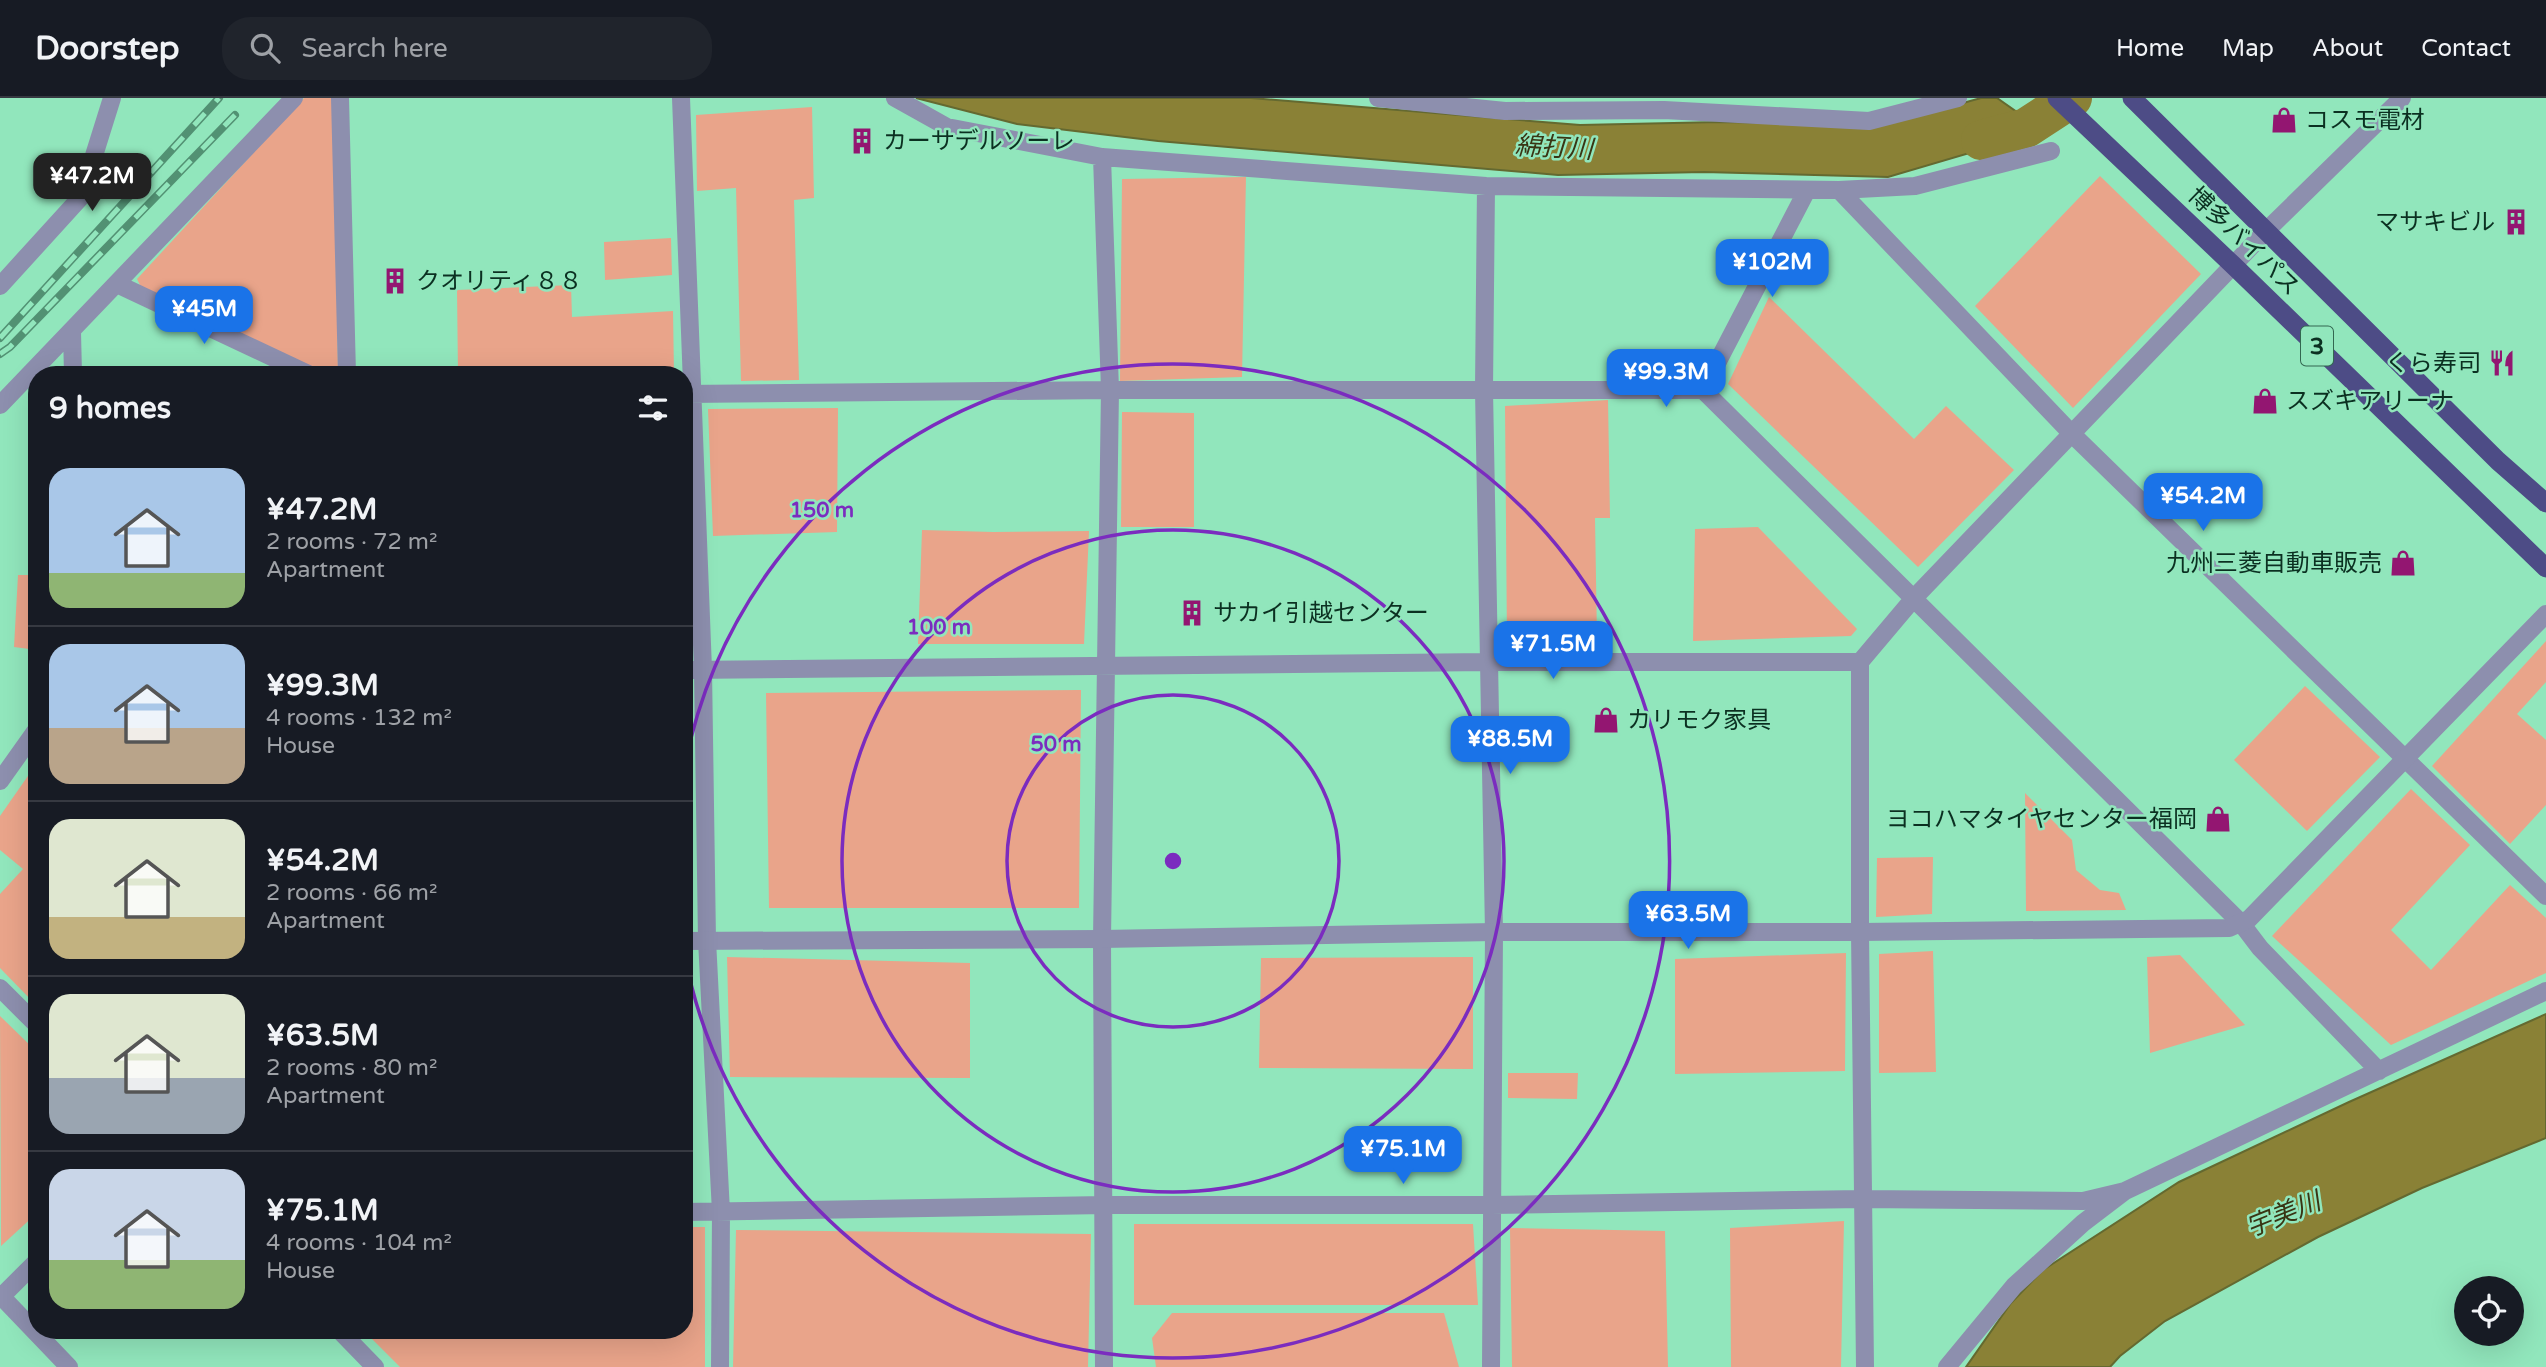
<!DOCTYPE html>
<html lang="en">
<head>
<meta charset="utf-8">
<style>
	body { margin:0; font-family:"Varela Round","Noto Sans JP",sans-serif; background:#20242c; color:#f1f3f6; height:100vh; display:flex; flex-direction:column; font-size:26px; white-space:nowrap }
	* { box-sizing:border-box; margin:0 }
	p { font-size:23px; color:#9ea1a6 }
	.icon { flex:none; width:38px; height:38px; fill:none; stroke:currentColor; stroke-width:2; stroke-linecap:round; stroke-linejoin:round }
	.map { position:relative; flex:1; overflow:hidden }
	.details { position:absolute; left:28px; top:268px; width:665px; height:973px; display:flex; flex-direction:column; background:#171b24; border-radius:28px; box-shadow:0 7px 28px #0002 }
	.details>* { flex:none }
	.controls { position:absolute; left:2454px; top:1178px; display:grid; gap:14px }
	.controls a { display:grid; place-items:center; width:70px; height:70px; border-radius:50%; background:#171b24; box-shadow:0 7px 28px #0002; font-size:35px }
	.price { position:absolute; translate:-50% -60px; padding:0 16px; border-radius:14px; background:#1a73e8; color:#fff; font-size:23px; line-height:46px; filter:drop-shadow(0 2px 4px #0008) }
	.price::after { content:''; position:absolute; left:50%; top:42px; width:21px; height:16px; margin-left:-10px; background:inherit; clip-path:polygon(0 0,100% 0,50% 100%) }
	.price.selected { background:#222; color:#fff }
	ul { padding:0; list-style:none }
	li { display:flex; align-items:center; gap:21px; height:175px; padding:0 21px }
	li+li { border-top:2px solid #363941 }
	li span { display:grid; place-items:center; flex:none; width:196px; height:140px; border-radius:21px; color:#555 }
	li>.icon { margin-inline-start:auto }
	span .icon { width:84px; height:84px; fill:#fffc; stroke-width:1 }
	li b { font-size:30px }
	h2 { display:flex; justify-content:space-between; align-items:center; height:84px; padding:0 21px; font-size:30px }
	header { display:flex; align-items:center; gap:42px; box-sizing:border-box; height:98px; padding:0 35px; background:#171b24; border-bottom:2px solid #363941 }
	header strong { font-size:33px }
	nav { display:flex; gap:38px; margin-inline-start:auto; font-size:24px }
	.search { width:490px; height:63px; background:#20242c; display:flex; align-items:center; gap:18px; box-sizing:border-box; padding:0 24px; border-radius:28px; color:#9ea1a6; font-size:26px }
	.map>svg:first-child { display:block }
</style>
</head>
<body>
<header>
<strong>Doorstep</strong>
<div class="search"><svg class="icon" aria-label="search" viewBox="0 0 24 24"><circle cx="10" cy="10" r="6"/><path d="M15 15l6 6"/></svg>Search here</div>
<nav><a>Home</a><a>Map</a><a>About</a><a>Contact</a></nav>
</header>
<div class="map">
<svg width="2546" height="1269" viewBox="0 0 2546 1269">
	<rect width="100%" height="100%" fill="#91e6bc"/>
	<!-- green -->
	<path fill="#e9a48a" d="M 304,0 L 334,0 L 338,272 L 335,276 L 322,276 L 141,189 L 137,181 Z
		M 812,9 L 814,100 L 794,102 L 799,282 L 741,283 L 736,90 L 697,93 L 696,17 Z
		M 2100,78 L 2201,176 L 2073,310 L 1975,208 Z
		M 1246,79 L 1242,279 L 1120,283 L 1122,81 Z
		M 671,140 L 672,177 L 605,182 L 604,144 Z
		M 571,187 L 572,219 L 673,213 L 674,276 L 458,276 L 457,192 Z
		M 1769,199 L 1914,341 L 1946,308 L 2014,372 L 1918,469 L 1728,286 Z
		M 1608,302 L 1610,420 L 1595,420 L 1597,540 L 1507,544 L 1505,308 Z
		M 838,310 L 837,434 L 713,438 L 708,311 Z
		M 1122,314 L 1194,315 L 1194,429 L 1121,429 Z
		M 1758,429 L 1857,531 L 1851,538 L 1693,543 L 1695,431 Z
		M 922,432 L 993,434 L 1089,433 L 1084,546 L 918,546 Z
		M 18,477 L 37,477 L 37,552 L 14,549 Z
		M 2546,543 L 2546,584 L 2517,616 L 2546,642 L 2546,707 L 2510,746 L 2432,668 Z
		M 2305,588 L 2380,659 L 2307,733 L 2234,662 Z
		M 1081,592 L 1079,810 L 769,810 L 766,595 Z
		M 37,665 L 37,908 L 0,870 L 0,796 L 23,771 L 0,752 L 0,718 Z
		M 2411,691 L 2470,747 L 2391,832 L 2431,872 L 2510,787 L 2546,820 L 2546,875 L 2391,947 L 2272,838 Z
		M 2025,695 L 2072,742 L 2076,772 L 2100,792 L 2119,795 L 2126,812 L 2026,813 Z
		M 1933,759 L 1932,816 L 1876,819 L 1877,760 Z
		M 684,761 L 691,761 L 690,821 L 684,821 Z
		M 1933,853 L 1936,974 L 1879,975 L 1879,856 Z
		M 1846,855 L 1845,973 L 1675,976 L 1675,861 Z
		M 2180,857 L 2245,927 L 2150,955 L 2147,859 Z
		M 727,859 L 970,865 L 970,980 L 730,979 Z
		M 1473,859 L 1473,971 L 1259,970 L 1261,860 Z
		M 684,861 L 689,861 L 689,978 L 684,979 Z
		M 0,918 L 37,954 L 37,1115 L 1,1148 Z
		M 1508,975 L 1578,975 L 1577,1001 L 1508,1000 Z
		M 1844,1123 L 1841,1269 L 1731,1269 L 1730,1130 Z
		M 1134,1126 L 1473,1126 L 1478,1207 L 1134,1207 Z
		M 684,1129 L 705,1129 L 705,1269 L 400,1269 L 363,1232 L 684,1232 Z
		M 1510,1130 L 1665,1133 L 1668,1269 L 1512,1269 Z
		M 736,1132 L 1091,1136 L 1088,1269 L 733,1269 Z
		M 1172,1215 L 1444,1215 L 1459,1269 L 1156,1269 L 1152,1240 Z"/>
	<!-- water -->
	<path fill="#8a8136" stroke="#646930" stroke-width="2" d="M 916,0 L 1251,0 L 1580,27 L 1720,24 L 1883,27 L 1981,0 L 1997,0 L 2044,33 L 1888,79 L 1704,74 L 1558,77 L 1158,43 L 1017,26 Z
		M 2546,916 L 2546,1040 L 2422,1090 L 2318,1139 L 2165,1223 L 2120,1258 L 2110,1269 L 1966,1269 L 2011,1205 L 2043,1172 L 2179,1084 L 2349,1004 Z"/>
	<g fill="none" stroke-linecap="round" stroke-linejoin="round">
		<!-- river -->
		<path stroke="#8a8136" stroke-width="40" d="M 1981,42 L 2026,30 L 2072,0"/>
		<!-- minor -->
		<path stroke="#8d8fae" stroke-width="18" d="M 340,0 L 347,276
			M 681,0 L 703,572 L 707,842 L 721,1114 L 720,1269
			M 895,0 L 947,29 L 1102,59 L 1486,88 L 1839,92 L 1915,88 L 2051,53
			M 1378,0 L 1505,13 L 1664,12 L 1869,23 L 1958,0
			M 1102,59 L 1110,292 L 1102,841 L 1104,1269
			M 1486,88 L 1484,292 L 1494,834 L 1491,1269
			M 1839,92 L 2072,336 L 2546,798
			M 117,186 L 308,276
			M 0,188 L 81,99 L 112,0
			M 72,234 L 73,276
			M 1703,292 L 1807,92
			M 684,296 L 1110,292 L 1703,292 L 2241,825 L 2260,850 L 2379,973
			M 0,307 L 294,0
			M 1860,564 L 1860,834 L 1865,1269
			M 684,572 L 1489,564 L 1860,564 L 1914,500 L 2265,134 L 2402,0
			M 0,683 L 37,631
			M 0,890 L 37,927
			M 684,1114 L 1105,1107 L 1492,1107 L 1862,1101 L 2083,1103 L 2125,1093
			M 339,1232 L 375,1269
			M 1947,1269 L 2014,1188 L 2083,1125 L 2125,1093 L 2546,893"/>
		<!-- tertiary -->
		<path stroke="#8d8fae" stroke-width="18" d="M 684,843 L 1102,841 L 1494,834 L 1860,834 L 2229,830 L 2249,821 L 2546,516
			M 0,1197 L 69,1269
			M 0,1200 L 37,1163"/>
		<!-- trunk -->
		<path stroke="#4d4c86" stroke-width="19" d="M 2057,0 L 2233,167 L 2546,470
			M 2132,0 L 2498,363 L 2546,405"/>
		<!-- rail casing -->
		<g stroke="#529173" stroke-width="8">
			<path id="rail" d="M 0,240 L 219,0
				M 0,256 L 10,249 L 235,17"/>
		</g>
		<!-- rail -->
		<use href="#rail" stroke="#91e6bc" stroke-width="5" stroke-dasharray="16" stroke-linecap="butt"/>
	</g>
	<!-- distance rings -->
	<g fill="none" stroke="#7b2cbf" stroke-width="3.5">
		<circle cx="1173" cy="763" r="166"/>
		<circle cx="1173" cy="763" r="331"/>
		<path d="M684 672A497 497 0 1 1 684 854"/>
	</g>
	<!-- icons -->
	<defs>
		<g id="shop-bare" transform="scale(2.1)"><path d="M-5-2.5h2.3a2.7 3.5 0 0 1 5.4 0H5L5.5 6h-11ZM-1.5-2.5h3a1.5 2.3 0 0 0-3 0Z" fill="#931671" stroke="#91e6bc" stroke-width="2.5" paint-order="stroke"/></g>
		<g id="building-bare" transform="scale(2.1)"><path d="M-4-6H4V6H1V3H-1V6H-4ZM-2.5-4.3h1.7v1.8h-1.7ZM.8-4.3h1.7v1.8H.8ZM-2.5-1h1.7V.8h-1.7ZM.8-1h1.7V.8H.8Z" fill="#931671" stroke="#91e6bc" stroke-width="2.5" paint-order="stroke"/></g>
		<g id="restaurant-bare" transform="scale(2.1)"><path d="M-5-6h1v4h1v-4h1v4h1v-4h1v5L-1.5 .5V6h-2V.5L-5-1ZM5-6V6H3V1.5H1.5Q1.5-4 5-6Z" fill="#931671" stroke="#91e6bc" stroke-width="2.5" paint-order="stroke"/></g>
	</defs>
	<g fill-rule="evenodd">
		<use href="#shop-bare" x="2284" y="22"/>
		<use href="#building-bare" x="862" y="43"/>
		<use href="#building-bare" x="2516" y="124"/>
		<use href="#building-bare" x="395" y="183"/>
		<use href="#restaurant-bare" x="2502" y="265"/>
		<use href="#shop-bare" x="2265" y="303"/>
		<use href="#shop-bare" x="2403" y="465"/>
		<use href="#building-bare" x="1192" y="515"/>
		<use href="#shop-bare" x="1606" y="622"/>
		<use href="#shop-bare" x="2218" y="721"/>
	</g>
	<g text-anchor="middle" stroke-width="5" stroke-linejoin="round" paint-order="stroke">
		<!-- shield labels -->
		<rect fill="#91e6bc" stroke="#336750" stroke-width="2" x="2301" y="228.5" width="32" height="39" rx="5"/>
		<g font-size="23" font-weight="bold" fill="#0b3021">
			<text x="2317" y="256">3</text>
		</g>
		<!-- poi labels -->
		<g font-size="24" fill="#0b3021" stroke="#91e6bc" text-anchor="start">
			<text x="2305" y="30">コスモ電材</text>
			<text x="883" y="51">カーサデルソーレ</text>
			<text x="2495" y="132" text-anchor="end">マサキビル</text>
			<text x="416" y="191">クオリティ８８</text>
			<text x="2481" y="273" text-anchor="end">くら寿司</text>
			<text x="2286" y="311">スズキアリーナ</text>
			<text x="2382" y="473" text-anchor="end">九州三菱自動車販売</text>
			<text x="1213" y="523">サカイ引越センター</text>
			<text x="1627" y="630">カリモク家具</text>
			<text x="2197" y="729" text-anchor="end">ヨコハマタイヤセンター福岡</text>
		</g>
		<!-- street labels -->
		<g font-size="24" fill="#0b3021" stroke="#91e6bc">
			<text transform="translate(2244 143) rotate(44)" y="8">博多バイパス</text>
		</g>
		<!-- water labels -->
		<g font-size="26" font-style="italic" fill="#393514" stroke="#91e6bc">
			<text transform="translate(1554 49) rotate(3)" y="9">綿打川</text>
			<text transform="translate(2283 1116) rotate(-22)" y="9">宇美川</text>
		</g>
	</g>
	<circle cx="1173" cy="763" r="10" fill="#7b2cbf" stroke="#91e6bc" stroke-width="3.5"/>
	<g font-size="21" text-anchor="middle" font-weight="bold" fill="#7b2cbf" stroke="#91e6bc" stroke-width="5" stroke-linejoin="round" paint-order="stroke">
		<text x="822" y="419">150 m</text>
		<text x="939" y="536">100 m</text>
		<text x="1056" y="653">50 m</text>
	</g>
</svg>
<div class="controls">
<a><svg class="icon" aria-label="locate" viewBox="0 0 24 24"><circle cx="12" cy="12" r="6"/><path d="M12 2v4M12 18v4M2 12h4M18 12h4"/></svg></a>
</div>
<b class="price selected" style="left:92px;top:115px">¥47.2M</b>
<b class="price" style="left:1772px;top:201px">¥102M</b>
<b class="price" style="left:204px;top:248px">¥45M</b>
<b class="price" style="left:1666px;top:311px">¥99.3M</b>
<b class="price" style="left:2203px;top:435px">¥54.2M</b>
<b class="price" style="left:1553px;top:583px">¥71.5M</b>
<b class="price" style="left:1510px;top:678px">¥88.5M</b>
<b class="price" style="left:1688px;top:853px">¥63.5M</b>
<b class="price" style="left:1403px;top:1088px">¥75.1M</b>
<section class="details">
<h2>9 homes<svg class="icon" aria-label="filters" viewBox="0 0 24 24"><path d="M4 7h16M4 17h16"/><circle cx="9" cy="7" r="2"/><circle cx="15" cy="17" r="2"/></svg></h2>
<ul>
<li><span style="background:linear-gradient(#a9c7e8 75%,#8fb573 0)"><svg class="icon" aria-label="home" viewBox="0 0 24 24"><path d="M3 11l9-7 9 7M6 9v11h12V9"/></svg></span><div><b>¥47.2M</b><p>2 rooms · 72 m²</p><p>Apartment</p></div></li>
<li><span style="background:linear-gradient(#a9c7e8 60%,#b9a48a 0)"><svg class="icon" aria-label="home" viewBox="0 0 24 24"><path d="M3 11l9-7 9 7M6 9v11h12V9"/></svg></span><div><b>¥99.3M</b><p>4 rooms · 132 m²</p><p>House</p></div></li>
<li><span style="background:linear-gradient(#dfe7d0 70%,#c2b280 0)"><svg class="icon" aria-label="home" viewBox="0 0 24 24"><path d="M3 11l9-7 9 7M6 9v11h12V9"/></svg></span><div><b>¥54.2M</b><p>2 rooms · 66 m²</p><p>Apartment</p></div></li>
<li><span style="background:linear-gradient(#dfe7d0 60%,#9aa5b1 0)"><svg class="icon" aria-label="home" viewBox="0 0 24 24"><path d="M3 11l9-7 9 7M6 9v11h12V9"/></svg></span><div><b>¥63.5M</b><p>2 rooms · 80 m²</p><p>Apartment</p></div></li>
<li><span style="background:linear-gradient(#c9d6e8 65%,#8fb573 0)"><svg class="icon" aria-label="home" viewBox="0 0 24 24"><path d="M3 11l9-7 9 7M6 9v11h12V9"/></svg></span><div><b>¥75.1M</b><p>4 rooms · 104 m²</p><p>House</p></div></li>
</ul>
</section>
</div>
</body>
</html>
